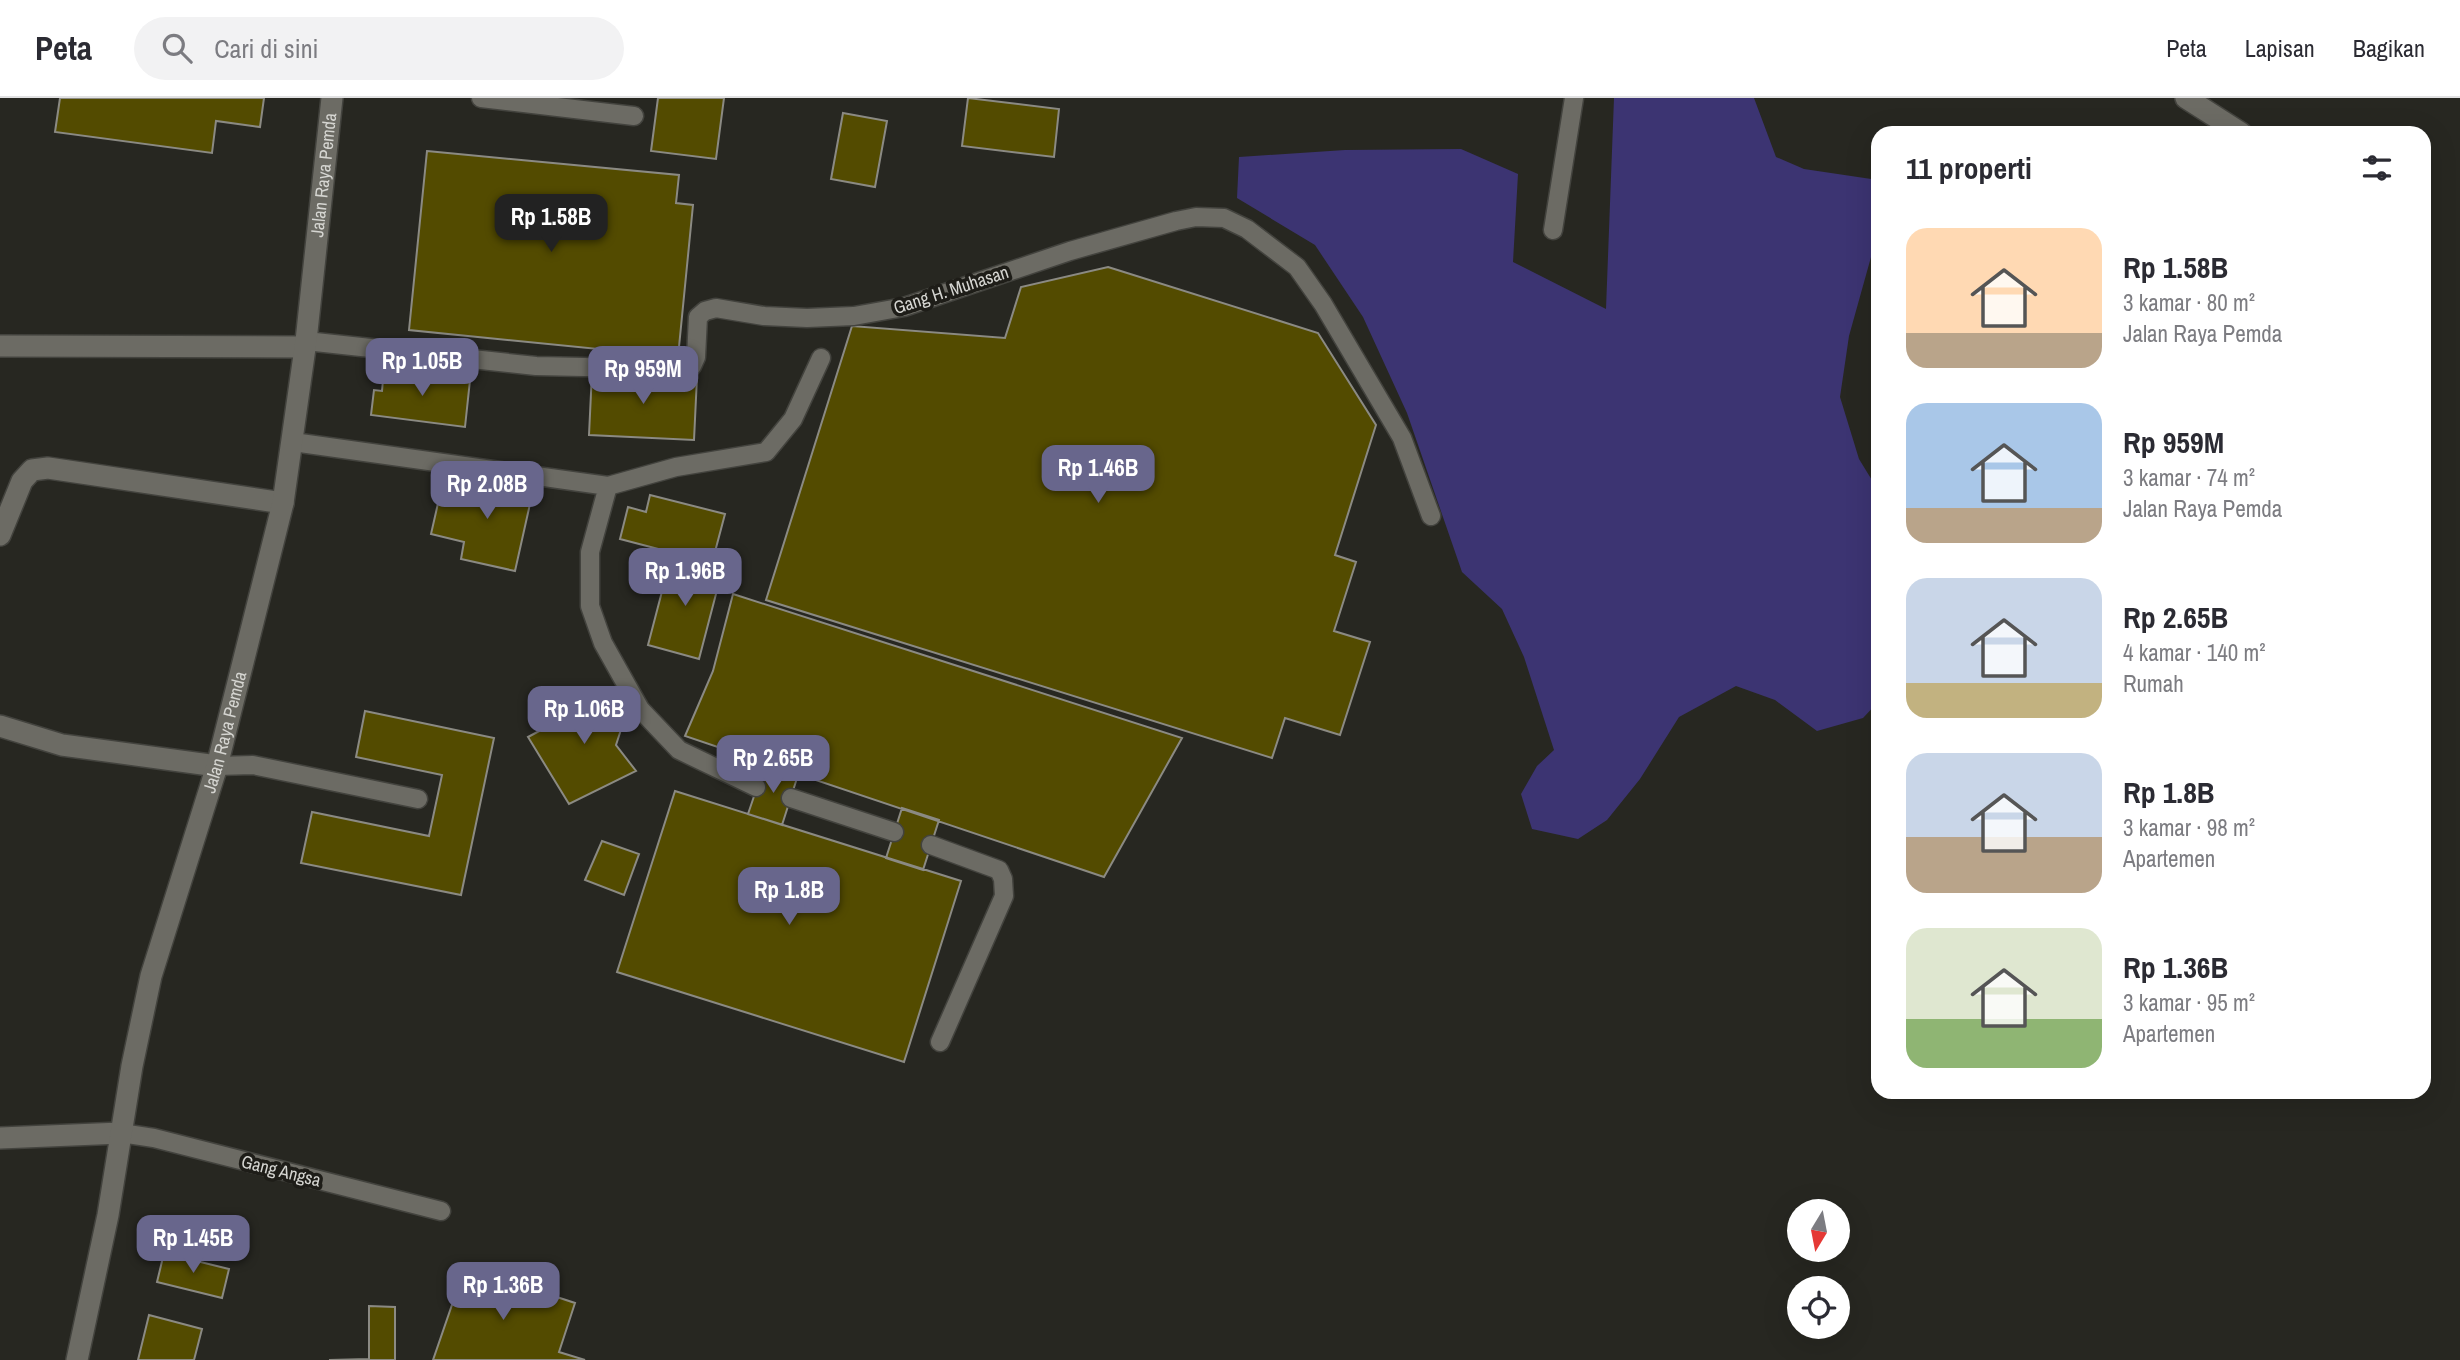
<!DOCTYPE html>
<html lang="id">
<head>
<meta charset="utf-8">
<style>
	body { margin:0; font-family:"Archivo Narrow",sans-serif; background:#f2f2f3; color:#2b2b33; height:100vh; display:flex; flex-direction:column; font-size:26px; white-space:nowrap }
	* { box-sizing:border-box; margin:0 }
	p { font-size:23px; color:#7c7c81 }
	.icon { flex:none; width:38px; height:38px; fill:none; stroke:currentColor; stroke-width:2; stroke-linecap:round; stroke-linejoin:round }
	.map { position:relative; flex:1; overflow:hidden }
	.drawer { position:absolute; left:1871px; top:28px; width:560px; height:973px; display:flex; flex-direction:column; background:#fff; border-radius:21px; box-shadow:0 7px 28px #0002 }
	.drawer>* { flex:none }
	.needle { width:46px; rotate:190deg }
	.fabs { position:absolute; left:1787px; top:1101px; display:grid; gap:14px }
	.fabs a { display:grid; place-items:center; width:63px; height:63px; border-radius:50%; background:#fff; box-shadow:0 7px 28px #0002; font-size:35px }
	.price { position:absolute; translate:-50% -60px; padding:0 16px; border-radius:14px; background:#68668c; color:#fff; font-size:23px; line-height:46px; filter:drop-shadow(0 2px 4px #0008) }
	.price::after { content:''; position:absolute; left:50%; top:42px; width:21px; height:16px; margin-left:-10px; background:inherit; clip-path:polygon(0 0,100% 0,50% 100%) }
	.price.selected { background:#222; color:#fff }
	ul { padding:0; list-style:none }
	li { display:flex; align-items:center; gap:21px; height:175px; padding:0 35px }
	li span { display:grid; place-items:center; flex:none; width:196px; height:140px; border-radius:21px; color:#555 }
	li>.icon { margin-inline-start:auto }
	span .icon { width:84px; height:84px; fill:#fffc; stroke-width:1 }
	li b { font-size:30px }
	h2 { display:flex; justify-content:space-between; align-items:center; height:84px; padding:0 35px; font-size:30px }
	header { display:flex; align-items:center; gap:42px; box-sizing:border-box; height:98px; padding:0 35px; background:#fff; border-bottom:2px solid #e1e1e2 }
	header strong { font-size:33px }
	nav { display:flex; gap:38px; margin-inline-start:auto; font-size:24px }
	.search { width:490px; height:63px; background:#f2f2f3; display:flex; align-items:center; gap:18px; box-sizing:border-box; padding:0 24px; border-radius:38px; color:#7c7c81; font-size:26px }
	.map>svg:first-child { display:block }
</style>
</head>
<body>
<header>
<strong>Peta</strong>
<div class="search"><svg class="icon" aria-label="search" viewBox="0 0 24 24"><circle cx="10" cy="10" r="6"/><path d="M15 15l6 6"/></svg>Cari di sini</div>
<nav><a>Peta</a><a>Lapisan</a><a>Bagikan</a></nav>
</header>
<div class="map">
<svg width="2460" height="1262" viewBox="0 0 2460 1262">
	<rect width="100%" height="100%" fill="#272721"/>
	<!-- green -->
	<path fill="#3c3472" d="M 1614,0 L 1754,0 L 1776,59 L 1804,71 L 1878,82 L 1878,134 L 1849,238 L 1840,299 L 1859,361 L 1878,392 L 1878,604 L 1863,620 L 1817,633 L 1775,602 L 1736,588 L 1679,619 L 1640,681 L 1607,722 L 1578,741 L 1532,731 L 1521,696 L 1537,668 L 1554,652 L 1524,559 L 1502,511 L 1462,474 L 1407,315 L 1363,219 L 1315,147 L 1237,100 L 1239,59 L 1345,52 L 1461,51 L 1518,76 L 1513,164 L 1606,211 Z"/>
	<!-- building -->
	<path fill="#534b00" stroke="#8b8a83" stroke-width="2" d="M 60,0 L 264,0 L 260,29 L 216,23 L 212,55 L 55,34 Z
		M 658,0 L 724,0 L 716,61 L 651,53 Z
		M 968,0 L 1059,11 L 1054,59 L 962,48 Z
		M 843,15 L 887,23 L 875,89 L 831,81 Z
		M 427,53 L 679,77 L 676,105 L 693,107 L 678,259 L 409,232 Z
		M 1108,169 L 1318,235 L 1376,327 L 1335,457 L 1356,464 L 1334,533 L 1370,544 L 1340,637 L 1285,620 L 1272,660 L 766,502 L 852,228 L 1005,240 L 1021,189 Z
		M 384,271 L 470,282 L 465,329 L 371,317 L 374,292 L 382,293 Z
		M 592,274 L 697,279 L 694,342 L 589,337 Z
		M 472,375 L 534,388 L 515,473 L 461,461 L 464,444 L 431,436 L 439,401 L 465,407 Z
		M 650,397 L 725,416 L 712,465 L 620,441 L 628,409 L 646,414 Z
		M 671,459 L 722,473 L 699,561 L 648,547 Z
		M 733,496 L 1182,640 L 1104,779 L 685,638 L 713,573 Z
		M 567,591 L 628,610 L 616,647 L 636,673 L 569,706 L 528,639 L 560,622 Z
		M 365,613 L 494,640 L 461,797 L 301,765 L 312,714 L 429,738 L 442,677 L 356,659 Z
		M 765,666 L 798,677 L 782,727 L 748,716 Z
		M 675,693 L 961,783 L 904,964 L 617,874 Z
		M 902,710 L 939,722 L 923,772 L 886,760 Z
		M 602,743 L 639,756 L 624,797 L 585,782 Z
		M 164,1155 L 229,1171 L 222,1200 L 157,1184 Z
		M 465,1169 L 575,1205 L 559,1254 L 585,1262 L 433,1262 Z
		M 369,1208 L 395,1209 L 395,1262 L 329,1262 L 369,1261 Z
		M 149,1217 L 202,1231 L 194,1262 L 138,1262 Z"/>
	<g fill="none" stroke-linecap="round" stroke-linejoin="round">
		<!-- service casing -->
		<g stroke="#43433e" stroke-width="21">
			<path id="service" d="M 481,0 L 634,18
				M 1553,132 L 1574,0
				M 306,243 L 536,268 L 679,271 L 692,268 L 696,259 L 698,219 L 705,213 L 716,210 L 764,218 L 807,220 L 854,218 L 904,209 L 1070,153 L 1176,123 L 1196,119 L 1224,120 L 1247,131 L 1297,169 L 1323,206 L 1402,340 L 1431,418
				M 293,344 L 608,388 L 590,454 L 590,508 L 603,545 L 640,611 L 679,652 L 756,689
				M 608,388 L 676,369 L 766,354 L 793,321 L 821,260
				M 217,668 L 253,667 L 418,701
				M 791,700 L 894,734
				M 931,747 L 999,772 L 1003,781 L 1004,798 L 940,944
				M 121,1035 L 154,1040 L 441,1113"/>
		</g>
		<!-- minor casing -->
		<g stroke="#43433e" stroke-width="24">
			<path id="minor" d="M 2186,0 L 2241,35
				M 0,248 L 305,249
				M 0,437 L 22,383 L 32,372 L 48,370 L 283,405
				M 0,628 L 62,647 L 217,668
				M 0,1040 L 121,1035"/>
		</g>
		<!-- secondary casing -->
		<g stroke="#43433e" stroke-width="24">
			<g id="secondary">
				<path id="s1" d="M 77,1262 L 108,1117 L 132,968 L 151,878 L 217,668 L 283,405 L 306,243 L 332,0"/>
			</g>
		</g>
		<!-- service -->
		<use href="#service" stroke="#6c6b64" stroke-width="18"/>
		<!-- minor -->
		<use href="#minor" stroke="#6c6b64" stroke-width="21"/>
		<!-- secondary -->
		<use href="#secondary" stroke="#6c6b64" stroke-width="21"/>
	</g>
	<g text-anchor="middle" stroke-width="7" stroke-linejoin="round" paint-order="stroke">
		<!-- street labels -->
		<g font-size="18" fill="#d5d5d1" stroke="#1e1d18">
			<text dy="6" stroke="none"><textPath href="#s1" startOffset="1213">Jalan Raya Pemda</textPath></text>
			<text transform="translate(951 192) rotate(-18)" y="6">Gang H. Muhasan</text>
			<text dy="6" stroke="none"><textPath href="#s1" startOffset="646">Jalan Raya Pemda</textPath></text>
			<text transform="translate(281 1073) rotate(14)" y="6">Gang Angsa</text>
		</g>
	</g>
</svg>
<div class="fabs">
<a><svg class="needle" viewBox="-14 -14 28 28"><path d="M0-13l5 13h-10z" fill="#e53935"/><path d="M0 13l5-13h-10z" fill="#7c7c81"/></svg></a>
<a><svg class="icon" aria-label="locate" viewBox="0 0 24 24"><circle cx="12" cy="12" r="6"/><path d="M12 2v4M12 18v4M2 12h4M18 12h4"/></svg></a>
</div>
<b class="price selected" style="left:551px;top:156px">Rp 1.58B</b>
<b class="price" style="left:422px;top:300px">Rp 1.05B</b>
<b class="price" style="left:643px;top:308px">Rp 959M</b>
<b class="price" style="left:1098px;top:407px">Rp 1.46B</b>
<b class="price" style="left:487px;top:423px">Rp 2.08B</b>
<b class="price" style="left:685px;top:510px">Rp 1.96B</b>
<b class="price" style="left:584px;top:648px">Rp 1.06B</b>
<b class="price" style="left:773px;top:697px">Rp 2.65B</b>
<b class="price" style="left:789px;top:829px">Rp 1.8B</b>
<b class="price" style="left:193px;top:1177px">Rp 1.45B</b>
<b class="price" style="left:503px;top:1224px">Rp 1.36B</b>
<section class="drawer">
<h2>11 properti<svg class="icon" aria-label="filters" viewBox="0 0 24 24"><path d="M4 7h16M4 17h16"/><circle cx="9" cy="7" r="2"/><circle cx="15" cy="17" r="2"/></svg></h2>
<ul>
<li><span style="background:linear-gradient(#ffd9b3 75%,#b9a48a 0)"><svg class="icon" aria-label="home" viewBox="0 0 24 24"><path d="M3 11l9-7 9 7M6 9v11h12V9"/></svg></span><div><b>Rp 1.58B</b><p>3 kamar · 80 m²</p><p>Jalan Raya Pemda</p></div></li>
<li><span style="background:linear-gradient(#a9c7e8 75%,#b9a48a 0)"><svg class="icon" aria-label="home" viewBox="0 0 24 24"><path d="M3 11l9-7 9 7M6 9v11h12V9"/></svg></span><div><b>Rp 959M</b><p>3 kamar · 74 m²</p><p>Jalan Raya Pemda</p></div></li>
<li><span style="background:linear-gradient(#c9d6e8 75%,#c2b280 0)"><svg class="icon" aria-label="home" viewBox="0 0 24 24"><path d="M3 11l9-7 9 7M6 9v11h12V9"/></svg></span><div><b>Rp 2.65B</b><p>4 kamar · 140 m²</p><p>Rumah</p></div></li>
<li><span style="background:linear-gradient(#c9d6e8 60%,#b9a48a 0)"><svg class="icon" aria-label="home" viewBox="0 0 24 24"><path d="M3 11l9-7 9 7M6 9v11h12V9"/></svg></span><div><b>Rp 1.8B</b><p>3 kamar · 98 m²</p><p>Apartemen</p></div></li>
<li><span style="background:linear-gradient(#dfe7d0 65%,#8fb573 0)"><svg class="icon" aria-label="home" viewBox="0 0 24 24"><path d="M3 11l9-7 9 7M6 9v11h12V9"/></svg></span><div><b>Rp 1.36B</b><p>3 kamar · 95 m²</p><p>Apartemen</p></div></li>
</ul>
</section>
</div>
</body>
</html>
